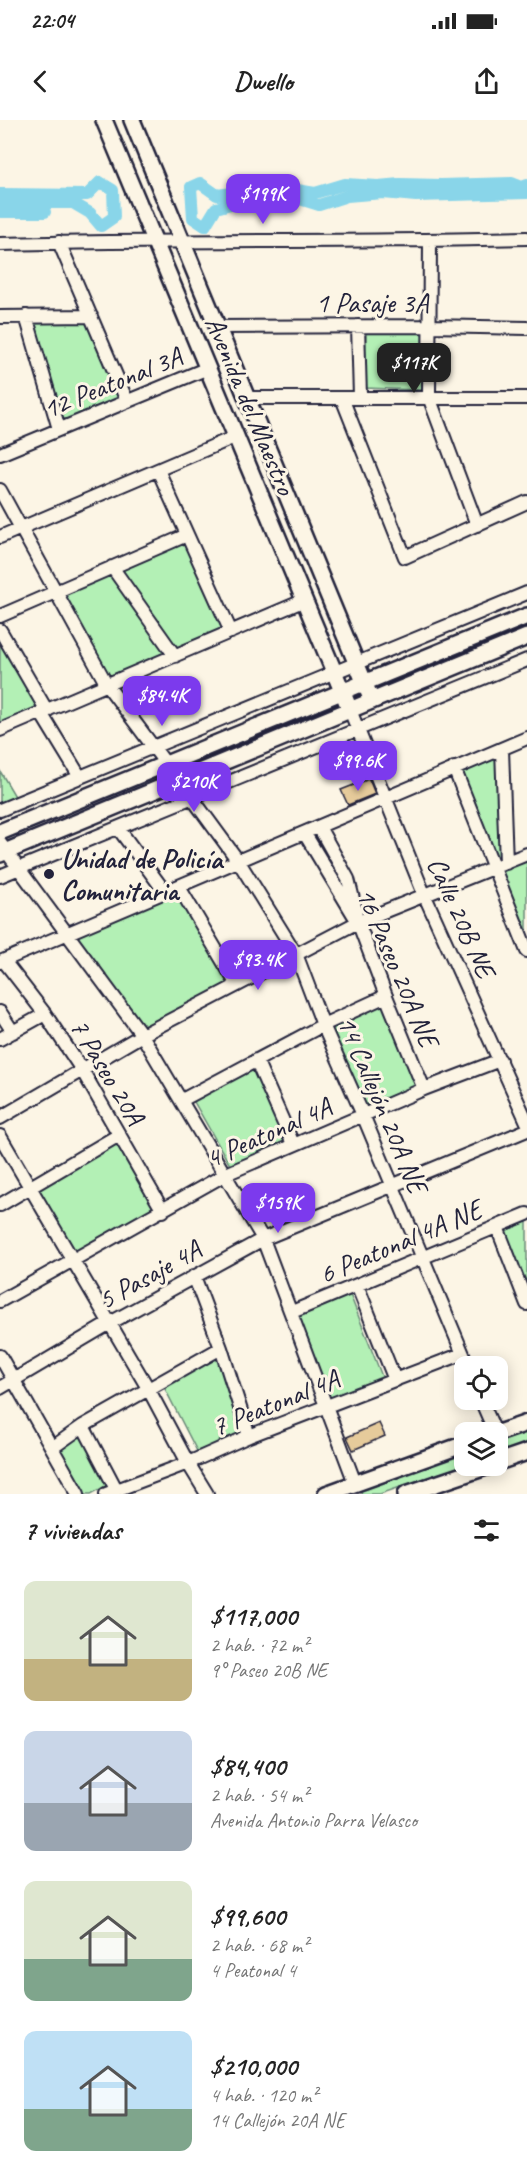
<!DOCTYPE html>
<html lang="es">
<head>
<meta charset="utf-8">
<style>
	body { margin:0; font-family:Caveat,sans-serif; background:#f6f6f6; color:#222; height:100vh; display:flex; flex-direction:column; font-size:22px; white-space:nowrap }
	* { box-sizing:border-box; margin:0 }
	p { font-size:20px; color:#767676 }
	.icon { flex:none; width:33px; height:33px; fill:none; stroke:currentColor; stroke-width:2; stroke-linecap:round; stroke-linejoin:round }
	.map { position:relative; height:1374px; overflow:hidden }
	.drawer { display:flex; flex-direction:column; background:#fff; flex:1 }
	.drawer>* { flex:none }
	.controls { position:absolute; left:454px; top:1236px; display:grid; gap:12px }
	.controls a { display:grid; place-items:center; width:54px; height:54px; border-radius:12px; background:#fff; box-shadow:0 3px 15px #0003; font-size:30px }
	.price { position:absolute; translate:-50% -51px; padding:0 14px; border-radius:12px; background:#7c3aed; color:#fff; font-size:20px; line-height:39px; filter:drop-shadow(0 2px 3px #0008) }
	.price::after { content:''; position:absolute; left:50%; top:36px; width:18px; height:14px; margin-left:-9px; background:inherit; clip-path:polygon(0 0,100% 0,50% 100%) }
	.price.current { background:#222; color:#fff }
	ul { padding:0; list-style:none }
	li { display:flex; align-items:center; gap:18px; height:150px; padding:0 24px }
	li span { display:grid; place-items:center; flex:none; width:168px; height:120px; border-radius:12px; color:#555 }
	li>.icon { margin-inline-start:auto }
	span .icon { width:72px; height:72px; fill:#fffc; stroke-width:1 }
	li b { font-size:26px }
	h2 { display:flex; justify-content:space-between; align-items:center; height:72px; padding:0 24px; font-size:26px }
	.status { display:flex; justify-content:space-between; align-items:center; height:42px; padding:0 30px; background:#fff; direction:ltr }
	.status svg { height:16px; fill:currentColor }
	header { display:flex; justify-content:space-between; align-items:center; height:78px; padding:0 24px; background:#fff; font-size:27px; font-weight:800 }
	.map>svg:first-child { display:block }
</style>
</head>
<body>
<div class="status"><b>22:04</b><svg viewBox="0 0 49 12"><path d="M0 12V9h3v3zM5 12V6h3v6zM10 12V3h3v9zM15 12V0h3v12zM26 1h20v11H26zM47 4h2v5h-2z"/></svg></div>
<header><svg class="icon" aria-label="back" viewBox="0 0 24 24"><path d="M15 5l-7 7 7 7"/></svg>Dwello<svg class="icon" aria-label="share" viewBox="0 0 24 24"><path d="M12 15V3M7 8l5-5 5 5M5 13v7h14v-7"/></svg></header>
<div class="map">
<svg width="527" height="1374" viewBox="0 0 527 1374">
	<rect width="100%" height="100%" fill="#fcf5e5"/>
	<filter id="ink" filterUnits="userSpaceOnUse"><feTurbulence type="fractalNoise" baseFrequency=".0167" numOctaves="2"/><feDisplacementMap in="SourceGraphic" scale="12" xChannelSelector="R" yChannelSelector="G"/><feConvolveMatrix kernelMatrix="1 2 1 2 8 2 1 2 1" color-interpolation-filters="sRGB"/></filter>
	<g filter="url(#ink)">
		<!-- green -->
		<path fill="#b3f0b5" stroke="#6a8978" stroke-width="1.5" d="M 26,196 L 91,196 L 127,281 L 59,309 Z
			M 366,211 L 424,211 L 422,270 L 364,268 Z
			M 188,416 L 231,512 L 107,564 L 55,473 Z
			M 0,510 L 47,590 L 0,610 Z
			M 501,629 L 506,743 L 527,738 L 527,830 L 455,649 Z
			M 0,651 L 19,683 L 0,690 Z
			M 179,767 L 237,865 L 142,915 L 66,814 Z
			M 386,876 L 424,969 L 363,995 L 323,905 Z
			M 257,944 L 293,1019 L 230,1045 L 193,980 Z
			M 119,1015 L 163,1091 L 73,1141 L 30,1067 Z
			M 527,1099 L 527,1177 L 500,1109 Z
			M 349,1172 L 383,1259 L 330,1280 L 297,1193 Z
			M 221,1229 L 248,1315 L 199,1335 L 162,1263 Z
			M 83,1309 L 113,1362 L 91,1374 L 84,1374 L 52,1328 Z
			M 527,1309 L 527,1323 L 498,1333 L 498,1319 Z
			M 465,1330 L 465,1345 L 380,1374 L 361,1374 L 362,1368 Z"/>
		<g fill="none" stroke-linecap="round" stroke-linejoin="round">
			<!-- canal -->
			<path stroke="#89d5e9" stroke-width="12" d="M 527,65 L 522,67 L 512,63 L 441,65 L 400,64 L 378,66 L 345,64 L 315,73 L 279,67 L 217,75 L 200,63 L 191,67 L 193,98 L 205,106 L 216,88 L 253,78 L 290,76 L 319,85 L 347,76 L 383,73 L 416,76 L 527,73
				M 0,74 L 87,75 L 100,62 L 113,70 L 114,97 L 101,106 L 90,93 L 73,83 L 0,82
				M 0,92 L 45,92"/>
		</g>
		<!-- building -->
		<path fill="#e6cb9b" stroke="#22223b" stroke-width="1.5" d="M 369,659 L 375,674 L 348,685 L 341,670 Z
			M 379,1303 L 385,1316 L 353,1330 L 347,1317 Z"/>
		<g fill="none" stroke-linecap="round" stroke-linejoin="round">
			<!-- minor casing -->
			<g stroke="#22223b" stroke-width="16">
				<path id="minor" d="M 430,121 L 429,277 L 477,405
					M 59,122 L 127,281
					M 0,124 C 176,119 351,123 527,118
					M 26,196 L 59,309
					M 0,197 L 91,196
					M 358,206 L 360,277
					M 218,207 L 430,206 L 527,208
					M 248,278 L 527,278
					M 342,278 L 405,437 L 527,382
					M 0,334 L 208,248
					M 158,350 L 231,512
					M 0,370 L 107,565 L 166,644
					M 0,417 L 237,316
					M 112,447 L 175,536
					M 0,496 L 187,415
					M 0,510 L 47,591
					M 350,590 L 424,774 L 527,1002
					M 41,593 L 80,657
					M 0,610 L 305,480
					M 502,629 L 506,743
					M 454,648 L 527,831
					M 179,660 L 239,742 L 296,834 L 323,905 L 363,995 L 468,1246
					M 0,690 L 527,473
					M 319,707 L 348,759 L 356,791
					M 118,708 L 165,772
					M 305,714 L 358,802 L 386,876 L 424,969
					M 0,723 L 142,915 L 263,1119 L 355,1363
					M 0,756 L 527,540
					M 179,767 L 237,865
					M 4,841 L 45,894 L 82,950 L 163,1091
					M 0,842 L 527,618
					M 0,892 L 13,912
					M 0,919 L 45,894
					M 256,940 L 293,1024
					M 182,980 L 323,905 L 386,876
					M 0,998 L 142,915 L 358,802 L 527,734
					M 0,1016 L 149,1270 L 188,1343 L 207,1374
					M 0,1085 L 119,1015
					M 497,1107 L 527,1184
					M 194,1156 L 221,1228 L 249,1316
					M 357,1165 L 395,1260
					M 0,1181 L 226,1054 L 424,969 L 500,940
					M 292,1192 L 527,1094
					M 0,1236 L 78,1374
					M 0,1268 L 110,1203 L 263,1119 L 527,1010
					M 481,1280 L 495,1312
					M 83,1306 L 116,1369
					M 52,1328 L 83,1306 L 221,1228
					M 106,1374 L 188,1343 L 249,1316 L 462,1234"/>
			</g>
			<!-- tertiary casing -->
			<g stroke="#22223b" stroke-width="20">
				<path id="tertiary" d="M 104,0 L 350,590
					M 132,0 L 372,581
					M 0,712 L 527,496
					M 0,734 L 527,517
					M 498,1313 L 527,1303
					M 498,1342 L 527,1332
					M 326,1374 L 465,1324
					M 406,1374 L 489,1346"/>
			</g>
			<!-- minor -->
			<use href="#minor" stroke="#fcf5e5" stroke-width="12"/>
			<!-- tertiary -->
			<use href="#tertiary" stroke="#fcf5e5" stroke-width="15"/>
		</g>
	</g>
	<!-- markers -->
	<circle fill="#22223b" stroke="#fcf5e5" stroke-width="2" cx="49" cy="754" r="6"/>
	<g text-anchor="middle" stroke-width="6" stroke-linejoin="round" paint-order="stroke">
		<!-- street labels -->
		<g font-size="28" fill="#22223b" stroke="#fcf5e5">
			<text x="372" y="192">1 Pasaje 3A</text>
			<text transform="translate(112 262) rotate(-22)" y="10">12 Peatonal 3A</text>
			<text transform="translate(251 285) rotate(67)" y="10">Avenida del Maestro</text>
			<text transform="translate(462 797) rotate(66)" y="10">Calle 20B NE</text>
			<text transform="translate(398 847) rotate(67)" y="10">16 Paseo 20A NE</text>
			<text transform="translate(108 951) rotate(59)" y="10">7 Paseo 20A</text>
			<text transform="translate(383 984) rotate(67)" y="10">14 Callejón 20A NE</text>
			<text transform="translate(268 1012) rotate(-24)" y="10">4 Peatonal 4A</text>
			<text transform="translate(400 1121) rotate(-23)" y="10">6 Peatonal 4A NE</text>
			<text transform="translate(149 1154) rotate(-29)" y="10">5 Pasaje 4A</text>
			<text transform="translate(275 1282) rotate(-22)" y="10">7 Peatonal 4A</text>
		</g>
		<!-- poi labels -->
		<g font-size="28" font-weight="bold" fill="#22223b" stroke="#fcf5e5" text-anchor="start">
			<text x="61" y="748">Unidad de Policía<tspan x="61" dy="32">Comunitaria</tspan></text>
		</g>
	</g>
</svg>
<div class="controls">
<a><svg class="icon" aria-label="locate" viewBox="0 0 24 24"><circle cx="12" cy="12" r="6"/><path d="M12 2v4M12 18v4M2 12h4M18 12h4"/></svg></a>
<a><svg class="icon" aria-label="layers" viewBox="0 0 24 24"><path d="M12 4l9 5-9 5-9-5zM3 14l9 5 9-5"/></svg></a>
</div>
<b class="price" style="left:263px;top:105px">$199K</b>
<b class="price current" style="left:414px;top:274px">$117K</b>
<b class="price" style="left:162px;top:607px">$84.4K</b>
<b class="price" style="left:358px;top:672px">$99.6K</b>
<b class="price" style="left:194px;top:693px">$210K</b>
<b class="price" style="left:258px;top:871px">$93.4K</b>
<b class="price" style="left:278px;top:1114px">$159K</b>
</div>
<section class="drawer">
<h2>7 viviendas<svg class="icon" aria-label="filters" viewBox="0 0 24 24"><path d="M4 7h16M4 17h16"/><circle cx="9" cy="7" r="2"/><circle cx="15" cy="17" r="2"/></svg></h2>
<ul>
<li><span style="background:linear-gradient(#dfe7d0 65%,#c2b280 0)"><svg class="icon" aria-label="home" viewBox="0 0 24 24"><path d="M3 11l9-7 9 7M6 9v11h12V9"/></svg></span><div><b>$117,000</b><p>2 hab. · 72 m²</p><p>9° Paseo 20B NE</p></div></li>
<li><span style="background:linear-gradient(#c9d6e8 60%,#9aa5b1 0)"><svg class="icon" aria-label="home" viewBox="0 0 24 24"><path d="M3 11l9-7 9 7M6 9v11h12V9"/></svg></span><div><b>$84,400</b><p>2 hab. · 54 m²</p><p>Avenida Antonio Parra Velasco</p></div></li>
<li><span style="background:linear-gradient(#dfe7d0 65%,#7fa58c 0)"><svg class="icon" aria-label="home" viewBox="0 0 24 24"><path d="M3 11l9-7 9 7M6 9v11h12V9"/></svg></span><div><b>$99,600</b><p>2 hab. · 68 m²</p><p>4 Peatonal 4</p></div></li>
<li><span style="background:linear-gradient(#bfe0f5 65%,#7fa58c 0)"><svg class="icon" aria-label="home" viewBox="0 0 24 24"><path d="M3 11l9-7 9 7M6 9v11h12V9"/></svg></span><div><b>$210,000</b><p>4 hab. · 120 m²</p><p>14 Callejón 20A NE</p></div></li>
</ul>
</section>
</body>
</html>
